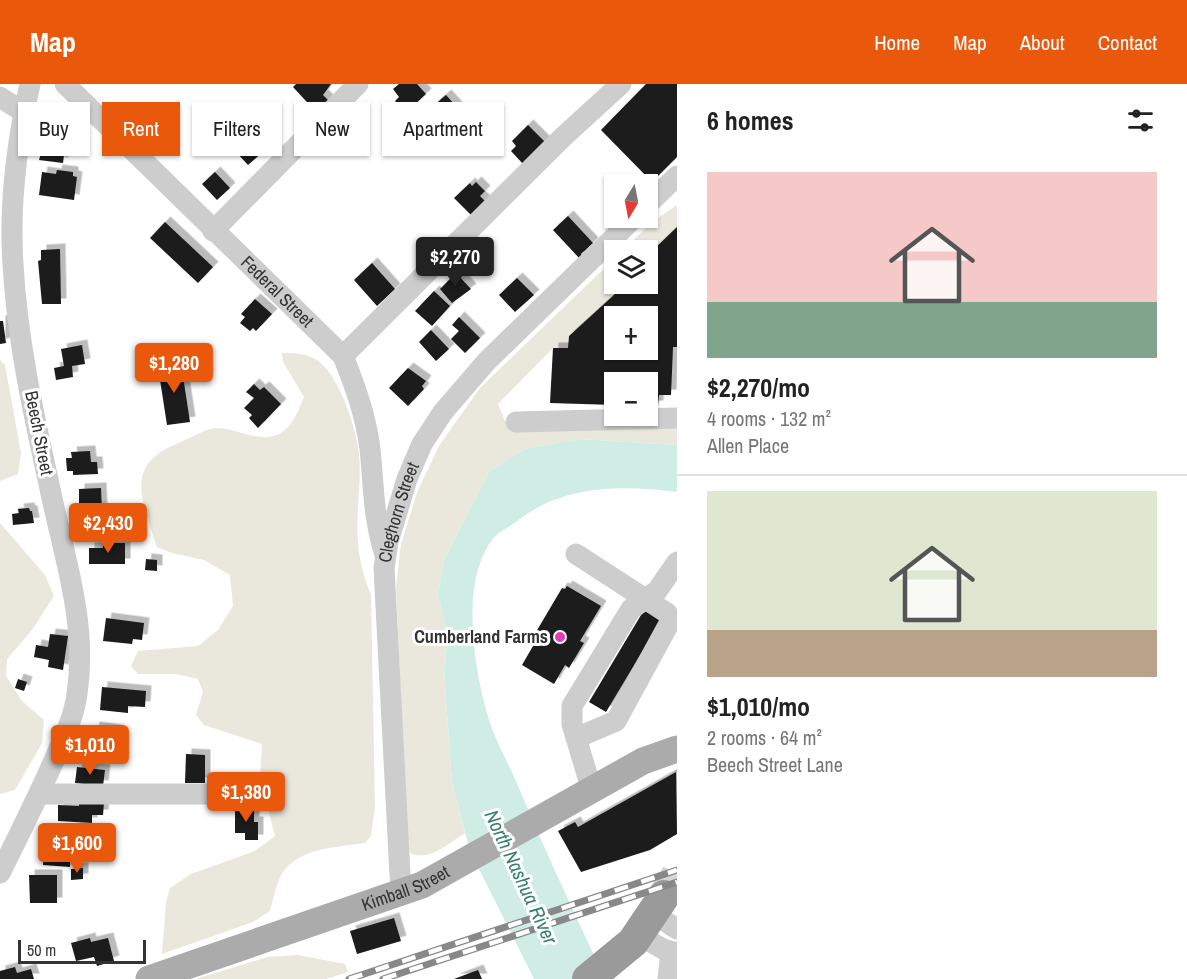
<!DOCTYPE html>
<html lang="en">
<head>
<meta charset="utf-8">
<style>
	body { margin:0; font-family:"Archivo Narrow",sans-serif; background:#f6f6f6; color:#222; height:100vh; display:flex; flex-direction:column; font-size:22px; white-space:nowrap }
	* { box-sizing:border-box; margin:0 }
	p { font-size:20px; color:#767676 }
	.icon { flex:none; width:33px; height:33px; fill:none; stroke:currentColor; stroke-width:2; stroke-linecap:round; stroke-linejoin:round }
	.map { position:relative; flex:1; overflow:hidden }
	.details { display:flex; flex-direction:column; background:#fff; width:510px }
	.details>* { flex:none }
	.guide { position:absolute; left:18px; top:18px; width:568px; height:54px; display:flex; gap:12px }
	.needle { width:39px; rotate:190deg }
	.buttons { position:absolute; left:604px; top:90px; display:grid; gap:12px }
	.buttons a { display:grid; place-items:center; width:54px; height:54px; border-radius:0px; background:#fff; box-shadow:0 2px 4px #0004; font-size:30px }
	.scale { position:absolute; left:18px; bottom:15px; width:128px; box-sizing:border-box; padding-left:6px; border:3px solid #333; border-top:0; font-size:16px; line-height:21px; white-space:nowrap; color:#333; -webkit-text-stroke:4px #fff; paint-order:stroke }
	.price { position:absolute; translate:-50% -51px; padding:0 14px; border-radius:6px; background:#ea580c; color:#fff; font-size:20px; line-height:39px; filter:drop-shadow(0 2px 3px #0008) }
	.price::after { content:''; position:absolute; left:50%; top:36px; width:18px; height:14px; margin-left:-9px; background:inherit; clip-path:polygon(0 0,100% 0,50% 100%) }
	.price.on { background:#222; color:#fff }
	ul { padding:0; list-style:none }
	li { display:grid; align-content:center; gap:12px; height:318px; padding:0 30px }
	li+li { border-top:2px solid #e0e0e0 }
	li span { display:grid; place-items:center; height:186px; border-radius:0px; color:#555 }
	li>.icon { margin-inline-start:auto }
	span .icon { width:108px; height:108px; fill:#fffc; stroke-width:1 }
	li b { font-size:26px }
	h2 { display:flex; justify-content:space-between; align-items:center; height:72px; padding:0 30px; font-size:26px }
	.pill { padding:0 21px; border-radius:0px; background:#fff; box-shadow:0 2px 4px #0004; font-size:21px; line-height:54px }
	.pill.on { background:#ea580c; color:#fff }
	header { display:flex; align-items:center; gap:36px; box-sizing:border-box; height:84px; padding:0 30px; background:#ea580c; color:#fff }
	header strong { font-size:28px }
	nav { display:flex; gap:33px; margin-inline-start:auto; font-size:21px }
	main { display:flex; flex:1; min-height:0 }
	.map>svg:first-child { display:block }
</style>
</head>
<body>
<header>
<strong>Map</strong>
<nav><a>Home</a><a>Map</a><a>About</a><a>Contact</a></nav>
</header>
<main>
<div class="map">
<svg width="677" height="895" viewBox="0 0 677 895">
	<defs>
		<filter id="shadow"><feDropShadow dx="5.5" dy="-5.5" stdDeviation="0" flood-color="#0004"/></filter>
	</defs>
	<rect width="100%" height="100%" fill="#fff"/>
	<!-- green -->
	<path fill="#eae7dc" d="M 677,121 L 677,143 L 648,171 L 648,166 L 623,166 L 652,138 Z
		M 615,174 L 615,200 L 626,200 L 569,252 L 568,264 L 553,264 L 498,320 L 505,337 L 512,343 L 677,343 L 677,361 L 580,355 L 524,365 L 489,388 L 444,476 L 438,510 L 448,554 L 444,587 L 452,699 L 465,749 C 449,759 429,778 410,769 L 407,758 L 396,503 L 401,460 L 418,406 L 439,362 L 480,304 Z
		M 282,269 C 294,269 306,269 317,276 C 339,291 357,345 359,371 C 362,400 355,429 358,458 C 359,477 364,493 371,511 L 375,723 L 371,752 L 365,759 C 337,763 291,764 279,796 C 275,805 273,817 270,827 L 253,838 L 162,870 L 166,819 L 170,804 L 191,790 L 255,767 L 275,752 L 260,694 L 262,660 L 204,641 L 196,631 L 203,608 L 198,595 L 176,590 L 138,590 L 131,582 L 138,567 L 198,562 L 218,546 L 233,522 L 230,491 L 204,476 L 172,469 L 157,463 C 142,416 122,380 181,358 C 191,354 205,345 215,344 C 234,343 260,360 279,350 C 293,343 298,327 304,313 L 283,278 Z
		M 0,276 L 5,281 L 21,369 L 18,390 L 0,397 Z
		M 0,439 L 45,491 L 54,512 L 32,546 L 7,575 L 6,592 L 22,617 L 44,636 L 42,659 L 15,706 L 0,710 Z
		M 298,871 L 345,880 L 348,888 L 326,895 L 195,895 L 268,873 Z"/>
	<!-- water -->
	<path fill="#cfede5" d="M 580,355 L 677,361 L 677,408 C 621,401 563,401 517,437 C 509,443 497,449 492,456 C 460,499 474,582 487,629 C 494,655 509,680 519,704 C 546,769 576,832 605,895 L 534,895 L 470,767 L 452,699 L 444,587 L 448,554 L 438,510 L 444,476 L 489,388 L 524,365 Z"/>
	<!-- building -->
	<path fill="#1a1a1a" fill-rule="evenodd" filter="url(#shadow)" d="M 296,0 L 331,0 L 323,11 L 329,17 L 317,29 L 293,3 Z
		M 399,0 L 417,0 L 426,10 L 411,24 L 408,22 L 403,26 L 395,17 L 399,13 L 393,5 Z
		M 646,0 L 677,0 L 677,73 L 652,98 L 601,46 Z
		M 446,11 L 462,29 L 449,39 L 434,21 Z
		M 528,41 L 545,58 L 523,80 L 511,67 L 516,62 L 512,57 Z
		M 48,44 L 67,47 L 63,79 L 39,76 Z
		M 236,48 L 243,56 L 248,52 L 263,68 L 248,81 L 236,68 L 232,71 L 227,65 L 236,58 L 231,53 Z
		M 57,86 L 73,88 L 73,92 L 77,93 L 74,116 L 39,111 L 42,88 L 56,90 Z
		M 215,88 L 230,104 L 217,116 L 202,100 Z
		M 476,98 L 485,107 L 480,112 L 486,118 L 474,131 L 470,130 L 454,114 L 470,99 L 472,102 Z
		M 568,132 L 593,159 L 581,170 L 583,172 L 580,175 L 553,146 Z
		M 165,138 L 213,183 L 198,199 L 150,154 Z
		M 677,143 L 677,263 L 673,263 L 671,311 L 659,311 L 658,322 L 648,322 L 648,298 L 615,298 L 615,321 L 550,319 L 553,264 L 568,264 L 569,252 L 626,200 L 648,200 L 648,171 ZM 615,232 L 648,232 L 648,266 L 615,266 Z
		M 60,165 L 61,220 L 42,220 L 38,177 L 41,176 L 41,166 Z
		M 372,179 L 395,205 L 377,222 L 354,196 Z
		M 456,189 L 471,205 L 452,219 L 440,205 Z
		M 517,194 L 534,211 L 515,228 L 499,211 Z
		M 434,207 L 450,222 L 432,242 L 415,227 Z
		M 255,215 L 272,230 L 256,247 L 253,244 L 250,247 L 240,239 L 245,233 L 241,230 Z
		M 459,233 L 480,254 L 465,269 L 451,255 L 459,247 L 452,241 Z
		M 0,237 L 3,237 L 6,259 L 0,260 Z
		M 431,246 L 449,265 L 436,277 L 419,258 Z
		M 82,261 L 85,280 L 72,282 L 73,293 L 56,296 L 54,284 L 64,282 L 61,265 Z
		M 181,279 L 190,338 L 167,341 L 158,283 Z
		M 408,284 L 426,297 L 422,302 L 424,305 L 408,322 L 389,304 Z
		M 254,300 L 260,306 L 264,303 L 281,320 L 258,344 L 249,334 L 252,331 L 244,324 L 254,314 L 246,308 Z
		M 90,367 L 91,378 L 97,378 L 98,390 L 73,391 L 73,387 L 67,387 L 66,374 L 72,374 L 71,368 Z
		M 101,404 L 102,428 L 86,428 L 85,419 L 79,419 L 79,405 Z
		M 29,424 L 30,427 L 32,427 L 34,439 L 13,441 L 12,430 L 19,429 L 18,425 Z
		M 89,441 L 122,441 L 122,455 L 89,455 Z
		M 103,459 L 125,459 L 125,480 L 89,480 L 89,464 L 103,464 Z
		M 146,475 L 157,476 L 157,487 L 145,486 Z
		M 567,502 L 601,522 L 580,557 L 584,559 L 569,584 L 565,581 L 554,600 L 522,581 L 540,550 L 536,548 L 562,504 L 565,505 Z
		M 644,526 L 661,536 L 606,628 L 589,618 Z
		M 106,534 L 144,539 L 142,556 L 133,555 L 132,560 L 103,557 Z
		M 50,550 L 68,552 L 63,586 L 48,583 L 49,576 L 34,573 L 36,561 L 48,563 Z
		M 18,595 L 27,598 L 24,607 L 15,604 Z
		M 102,603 L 146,607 L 145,623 L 128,622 L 128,629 L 100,626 Z
		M 94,643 L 117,646 L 114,666 L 91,663 Z
		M 186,670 L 205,671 L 205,699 L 185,699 Z
		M 77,683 L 105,686 L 103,702 L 75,699 Z
		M 676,688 L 677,750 L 650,766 L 581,788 L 558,747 L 575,738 L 578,743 Z
		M 79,718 L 104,719 L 103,731 L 92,731 L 92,739 L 58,737 L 58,721 L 79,722 Z
		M 235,724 L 254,724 L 254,738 L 258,738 L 258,756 L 245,756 L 245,749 L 235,749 Z
		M 45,753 L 71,755 L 70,783 L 43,781 Z
		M 83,784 L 83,795 L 71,796 L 71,785 Z
		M 29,791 L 57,791 L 57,819 L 30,819 Z
		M 394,834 L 401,857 L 357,870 L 350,847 Z
		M 90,854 L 91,858 L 108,854 L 114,877 L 97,882 L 94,873 L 76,877 L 71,859 Z
		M 15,883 L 17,889 L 31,885 L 34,895 L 0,895 L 0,887 Z
		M 478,886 L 482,895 L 454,895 Z"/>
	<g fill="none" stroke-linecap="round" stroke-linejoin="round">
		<!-- highway-tunnel -->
		<path stroke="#d6d6d6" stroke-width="32" stroke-dasharray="32 16" stroke-linecap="butt" d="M 664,812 L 677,791"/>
		<!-- minor -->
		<g stroke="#cdcdcd" stroke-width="21">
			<path id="s1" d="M 65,0 L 343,272 C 355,302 366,332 370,365 C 374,403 373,433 385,471"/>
			<path d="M 0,13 L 23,28"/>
			<path d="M 648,120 L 677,92"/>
			<path d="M 213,147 L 358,0"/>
			<path d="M 343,272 L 563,53 L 621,0"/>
			<path d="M 516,338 L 677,334"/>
			<path d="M 576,470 L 667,529 L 671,536 L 616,637 L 576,654"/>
			<path d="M 592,707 L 572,640 L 572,622 L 631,525 L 657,507 L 677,478"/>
			<path d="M 39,710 L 254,710"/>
			<path d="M 0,789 C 19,751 38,713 55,674 C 64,653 74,633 77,610 C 88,538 63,470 49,400 C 33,328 17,254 13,180 C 9,121 17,58 30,0"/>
			<path id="s2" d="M 401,810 L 384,484 L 388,458 L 407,395 L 422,360 L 443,328 L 487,277 L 634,134"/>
			<path d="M 654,830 L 677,845"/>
			<path d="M 639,851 L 663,865 L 677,869"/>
			<path d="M 668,895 L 671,868"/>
		</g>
		<!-- major -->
		<path stroke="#ababab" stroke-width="27" id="s3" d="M 149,895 L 422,801 L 643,677 L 677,665"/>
		<!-- highway -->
		<path stroke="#9a9a9a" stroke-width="32" d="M 588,895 L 633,858 L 664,812"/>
		<!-- rail casing -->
		<g stroke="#888" stroke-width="7">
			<path id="rail" d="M 349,895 L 677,786
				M 383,895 L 677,798"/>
		</g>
		<!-- rail -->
		<use href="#rail" stroke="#fff" stroke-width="4.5" stroke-dasharray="14" stroke-linecap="butt"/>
	</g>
	<!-- markers -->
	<circle fill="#e23db8" stroke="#fff" stroke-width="2" cx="560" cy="553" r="6"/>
	<g text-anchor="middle" stroke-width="6" stroke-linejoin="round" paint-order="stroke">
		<!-- street labels -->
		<g font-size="18" fill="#333" stroke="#fff">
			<text dy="6" stroke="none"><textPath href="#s1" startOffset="297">Federal Street</textPath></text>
			<text transform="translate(39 349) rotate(79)" y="6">Beech Street</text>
			<text dy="6" stroke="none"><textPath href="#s2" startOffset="384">Cleghorn Street</textPath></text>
			<text dy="6" stroke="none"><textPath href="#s3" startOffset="272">Kimball Street</textPath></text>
		</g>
		<!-- poi labels -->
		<g font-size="18" font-weight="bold" fill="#333" stroke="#fff" text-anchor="end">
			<text x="548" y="559">Cumberland Farms</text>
		</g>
		<!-- water labels -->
		<g font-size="20" font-style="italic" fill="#3a816d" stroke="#fff">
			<text transform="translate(521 793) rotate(65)" y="7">North Nashua River</text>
		</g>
	</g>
</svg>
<div class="buttons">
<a><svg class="needle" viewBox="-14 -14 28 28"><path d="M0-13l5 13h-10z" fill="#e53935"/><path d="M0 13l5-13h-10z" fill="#767676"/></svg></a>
<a><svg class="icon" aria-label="layers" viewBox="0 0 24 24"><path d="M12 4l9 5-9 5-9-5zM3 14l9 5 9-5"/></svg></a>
<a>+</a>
<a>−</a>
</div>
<div class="scale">50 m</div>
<b class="price on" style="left:455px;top:204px">$2,270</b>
<b class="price" style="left:174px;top:310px">$1,280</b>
<b class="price" style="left:108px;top:470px">$2,430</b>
<b class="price" style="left:90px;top:692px">$1,010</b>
<b class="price" style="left:246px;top:739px">$1,380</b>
<b class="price" style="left:77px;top:790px">$1,600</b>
<div class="guide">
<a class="pill">Buy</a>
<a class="pill on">Rent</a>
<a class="pill">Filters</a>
<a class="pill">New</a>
<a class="pill">Apartment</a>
</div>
</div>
<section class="details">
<h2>6 homes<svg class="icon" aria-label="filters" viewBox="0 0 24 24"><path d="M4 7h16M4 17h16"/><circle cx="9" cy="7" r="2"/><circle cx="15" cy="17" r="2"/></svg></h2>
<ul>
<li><span style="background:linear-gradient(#f6c9c9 70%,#7fa58c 0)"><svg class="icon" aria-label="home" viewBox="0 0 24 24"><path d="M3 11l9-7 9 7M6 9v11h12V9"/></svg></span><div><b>$2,270/mo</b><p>4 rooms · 132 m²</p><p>Allen Place</p></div></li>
<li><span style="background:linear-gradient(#dfe7d0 75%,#b9a48a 0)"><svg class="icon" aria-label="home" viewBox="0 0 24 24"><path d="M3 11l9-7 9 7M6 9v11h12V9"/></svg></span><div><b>$1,010/mo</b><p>2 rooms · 64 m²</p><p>Beech Street Lane</p></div></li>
</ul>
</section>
</main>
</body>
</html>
